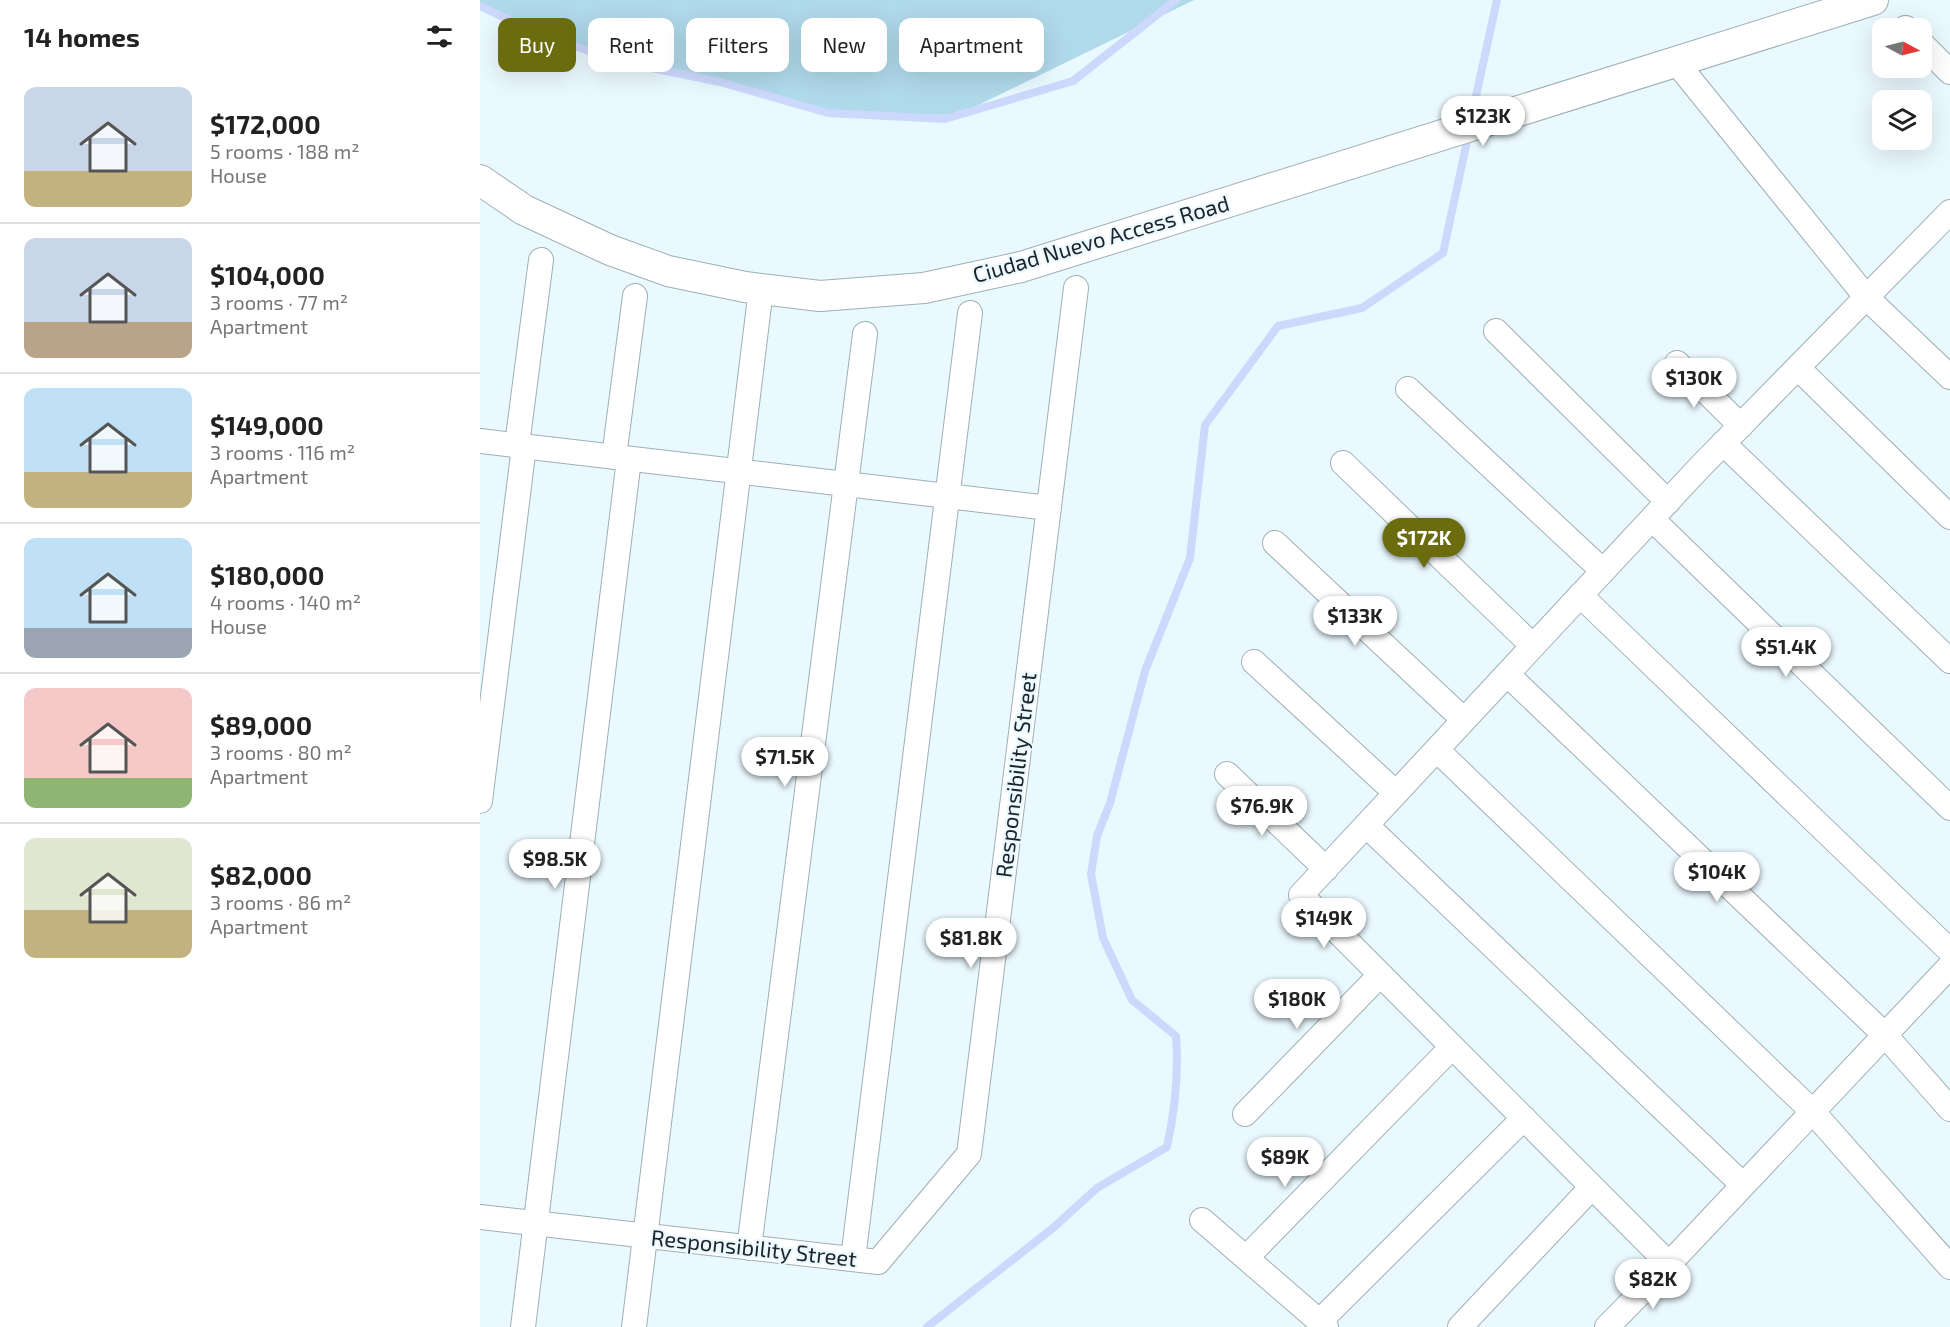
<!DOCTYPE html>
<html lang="en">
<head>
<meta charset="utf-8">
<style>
	body { margin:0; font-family:"Exo 2",sans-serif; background:#f2f2f2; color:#222; height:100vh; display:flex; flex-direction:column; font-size:22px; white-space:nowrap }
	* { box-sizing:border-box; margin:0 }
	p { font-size:20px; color:#767676 }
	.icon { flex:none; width:33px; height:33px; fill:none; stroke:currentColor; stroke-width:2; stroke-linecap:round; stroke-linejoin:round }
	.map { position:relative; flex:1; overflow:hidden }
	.details { display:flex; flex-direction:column; background:#fff; width:480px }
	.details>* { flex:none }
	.top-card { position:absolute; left:18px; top:18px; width:570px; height:54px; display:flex; gap:12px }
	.needle { width:39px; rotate:97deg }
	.tools { position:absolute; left:1392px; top:18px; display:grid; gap:12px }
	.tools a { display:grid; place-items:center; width:60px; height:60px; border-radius:12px; background:#fff; box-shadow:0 6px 24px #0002; font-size:30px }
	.price { position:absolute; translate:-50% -51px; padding:0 14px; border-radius:21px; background:#fff; color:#222; font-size:20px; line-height:39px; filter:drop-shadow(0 2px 3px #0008) }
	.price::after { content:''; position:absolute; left:50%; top:36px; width:18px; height:14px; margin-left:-9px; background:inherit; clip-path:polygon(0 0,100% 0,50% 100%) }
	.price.on { background:#6a6c0e; color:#fff }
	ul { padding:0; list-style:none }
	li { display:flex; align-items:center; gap:18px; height:150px; padding:0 24px }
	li+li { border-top:2px solid #e0e0e0 }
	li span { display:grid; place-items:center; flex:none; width:168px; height:120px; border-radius:12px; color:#555 }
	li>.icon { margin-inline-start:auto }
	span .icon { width:72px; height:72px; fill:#fffc; stroke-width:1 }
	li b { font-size:26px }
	h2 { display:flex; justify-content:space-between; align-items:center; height:72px; padding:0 24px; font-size:26px }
	.tag { padding:0 21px; border-radius:12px; background:#fff; box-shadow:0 6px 24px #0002; font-size:21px; line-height:54px }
	.tag.on { background:#6a6c0e; color:#fff }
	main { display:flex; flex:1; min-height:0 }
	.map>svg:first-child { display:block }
</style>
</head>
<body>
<main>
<section class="details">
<h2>14 homes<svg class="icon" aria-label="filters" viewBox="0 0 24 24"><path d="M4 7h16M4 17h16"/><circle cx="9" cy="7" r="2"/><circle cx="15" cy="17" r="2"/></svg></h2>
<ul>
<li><span style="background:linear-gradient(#c9d6e8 70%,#c2b280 0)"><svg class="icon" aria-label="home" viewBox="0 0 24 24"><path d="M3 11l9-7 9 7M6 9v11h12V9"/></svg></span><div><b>$172,000</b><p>5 rooms · 188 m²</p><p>House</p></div></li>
<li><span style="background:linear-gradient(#c9d6e8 70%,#b9a48a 0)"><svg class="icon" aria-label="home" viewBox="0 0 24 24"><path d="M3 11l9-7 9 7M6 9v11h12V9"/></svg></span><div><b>$104,000</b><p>3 rooms · 77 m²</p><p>Apartment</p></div></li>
<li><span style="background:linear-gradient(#bfe0f5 70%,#c2b280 0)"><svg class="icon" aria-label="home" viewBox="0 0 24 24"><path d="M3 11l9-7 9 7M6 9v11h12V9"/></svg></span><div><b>$149,000</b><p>3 rooms · 116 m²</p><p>Apartment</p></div></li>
<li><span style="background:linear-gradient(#bfe0f5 75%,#9aa5b1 0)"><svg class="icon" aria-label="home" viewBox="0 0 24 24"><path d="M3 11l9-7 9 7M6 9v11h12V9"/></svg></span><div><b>$180,000</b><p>4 rooms · 140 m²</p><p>House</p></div></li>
<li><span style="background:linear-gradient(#f6c9c9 75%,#8fb573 0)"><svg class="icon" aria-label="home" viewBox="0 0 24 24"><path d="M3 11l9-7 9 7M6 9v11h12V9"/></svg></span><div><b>$89,000</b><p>3 rooms · 80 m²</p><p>Apartment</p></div></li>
<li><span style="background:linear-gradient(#dfe7d0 60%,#c2b280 0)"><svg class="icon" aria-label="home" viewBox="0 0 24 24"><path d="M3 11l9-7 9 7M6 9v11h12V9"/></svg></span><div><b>$82,000</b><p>3 rooms · 86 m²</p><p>Apartment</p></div></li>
</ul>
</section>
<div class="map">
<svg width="1470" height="1327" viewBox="0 0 1470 1327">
	<rect width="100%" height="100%" fill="#eaf9ff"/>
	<!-- green -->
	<path fill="#b0d9ea" d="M 0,0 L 714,0 L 478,115 L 348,113 L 265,89 L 142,62 L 54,32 L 0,6 Z"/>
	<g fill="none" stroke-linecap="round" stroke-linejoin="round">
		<!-- stream -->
		<path stroke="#ccd8fc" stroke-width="8" d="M 0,6 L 62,35 L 142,62 L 240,82 L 348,113 L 465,119 L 593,81 L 696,0
			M 991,119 L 1017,0
			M 447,1327 L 573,1228 L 617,1188 L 687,1147 C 695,1110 699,1074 696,1036 L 652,1000 L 623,938 L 611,874 L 617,836 L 630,803 L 665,671 L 710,558 L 725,425 L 798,326 L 882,308 L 963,253 L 989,132"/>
		<!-- minor casing -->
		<g stroke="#9eafb6" stroke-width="26">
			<path id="minor" d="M 1425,28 L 1426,28
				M 1442,44 L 1470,72
				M 1196,62 L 1387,298 L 1470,377
				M 1470,212 L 1220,467 L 821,895 L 1189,1264 L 1470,966
				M 1016,331 L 1188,502
				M 1197,363 L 1261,426
				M 1318,368 L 1470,517
				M 928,389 L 1123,571
				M 0,441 L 569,508
				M 1243,443 L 1470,661
				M 37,445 L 61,260
				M 134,457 L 155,296
				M 863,463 L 1053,646
				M 1172,519 L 1470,808
				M 795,543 L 984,720
				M 1100,595 L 1470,951
				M 774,662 L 916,793
				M 1027,674 L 1405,1035 L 1470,1109
				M 957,750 L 1333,1112 L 1470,1267
				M 747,774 L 846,869
				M 0,801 L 44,446
				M 886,825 L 1263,1185
				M 765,1114 L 900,975
				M 0,1217 L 398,1262 L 489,1154 L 596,288
				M 722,1220 L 766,1258
				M 269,1248 L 385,334
				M 373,1259 L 490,313
				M 840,1321 L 1044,1118
				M 43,1327 L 149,459
				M 154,1327 L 281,289
				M 846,1327 L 766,1258 L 972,1047
				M 980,1327 L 1112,1187
				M 1127,1327 L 1189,1264"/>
		</g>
		<!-- tertiary casing -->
		<g stroke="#9eafb6" stroke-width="32">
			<path id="tertiary" d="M 0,180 L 44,210 L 130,250 L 188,271 L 265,287 L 340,296 L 444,288 L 541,267 L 1393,0"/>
		</g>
		<!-- minor -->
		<use href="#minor" stroke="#fff" stroke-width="24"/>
		<!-- tertiary -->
		<use href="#tertiary" stroke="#fff" stroke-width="30"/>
	</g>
	<g text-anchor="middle" stroke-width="4.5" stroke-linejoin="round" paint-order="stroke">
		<!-- street labels -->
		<g font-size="22" fill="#1d2326" stroke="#eaf9ff">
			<text transform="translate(621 239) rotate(-16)" y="8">Ciudad Nuevo Access Road</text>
			<text transform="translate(536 775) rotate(-83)" y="8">Responsibility Street</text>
			<text transform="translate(274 1248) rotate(6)" y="8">Responsibility Street</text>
		</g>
	</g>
</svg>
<div class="tools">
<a><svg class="needle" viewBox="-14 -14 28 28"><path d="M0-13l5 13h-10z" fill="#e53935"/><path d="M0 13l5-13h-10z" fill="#767676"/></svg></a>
<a><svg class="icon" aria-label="layers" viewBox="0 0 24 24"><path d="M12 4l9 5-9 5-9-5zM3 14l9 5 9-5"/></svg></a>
</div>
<b class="price" style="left:1003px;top:147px">$123K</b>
<b class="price" style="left:1214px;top:409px">$130K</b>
<b class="price on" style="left:944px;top:569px">$172K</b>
<b class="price" style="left:875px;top:647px">$133K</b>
<b class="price" style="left:1306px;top:678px">$51.4K</b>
<b class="price" style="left:305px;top:788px">$71.5K</b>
<b class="price" style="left:782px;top:837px">$76.9K</b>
<b class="price" style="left:75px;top:890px">$98.5K</b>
<b class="price" style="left:1237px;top:903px">$104K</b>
<b class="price" style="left:844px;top:949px">$149K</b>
<b class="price" style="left:491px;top:969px">$81.8K</b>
<b class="price" style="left:817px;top:1030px">$180K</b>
<b class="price" style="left:805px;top:1188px">$89K</b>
<b class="price" style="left:1173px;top:1310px">$82K</b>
<div class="top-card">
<a class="tag on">Buy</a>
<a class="tag">Rent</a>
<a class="tag">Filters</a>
<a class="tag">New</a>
<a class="tag">Apartment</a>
</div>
</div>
</main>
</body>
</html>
